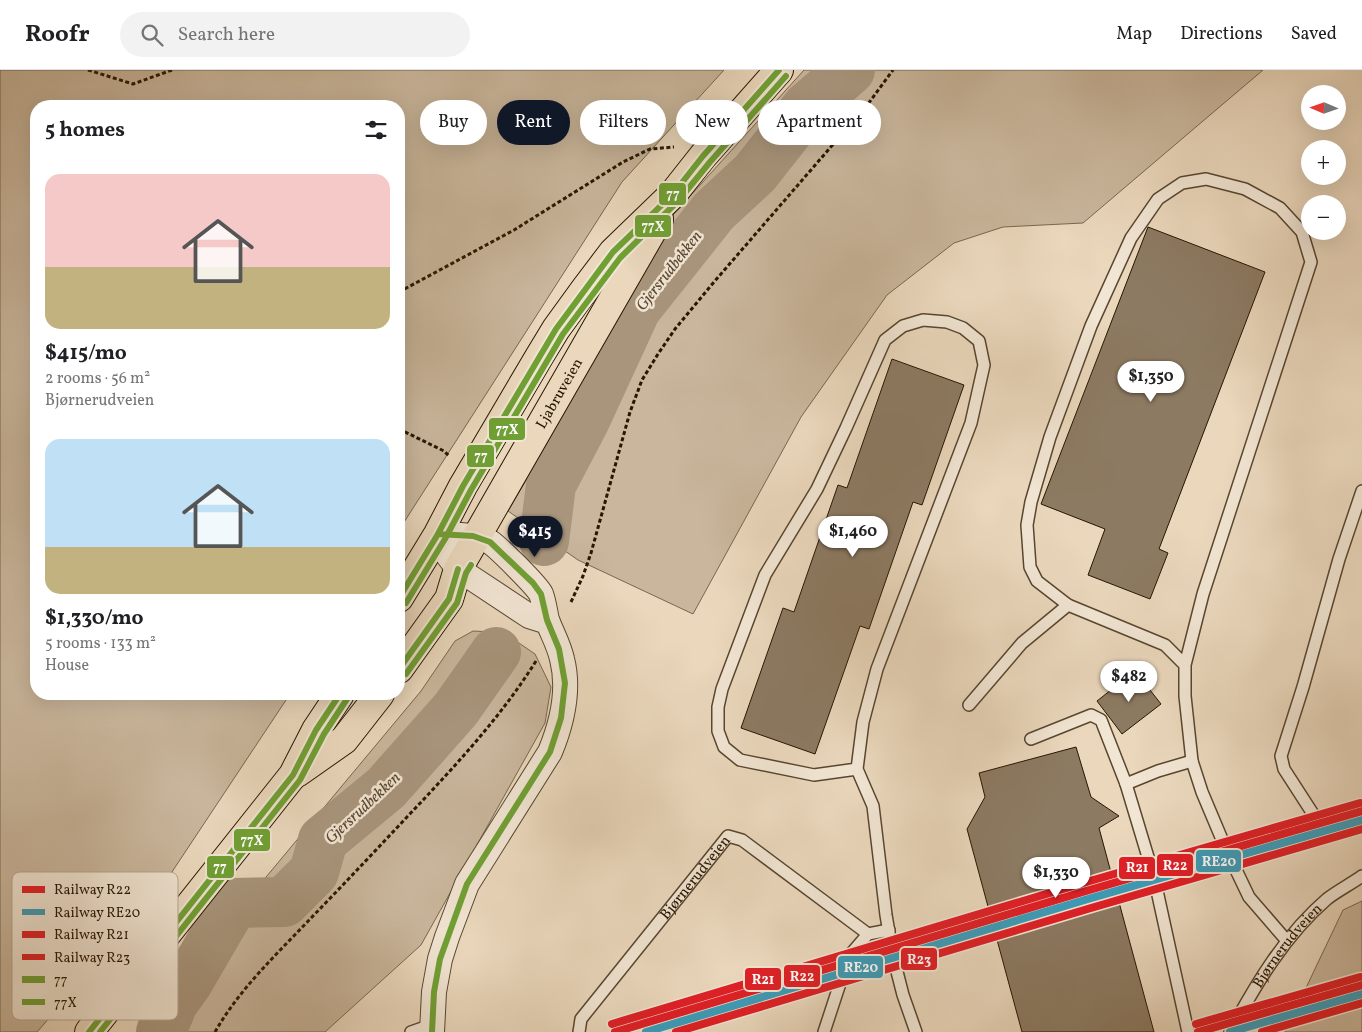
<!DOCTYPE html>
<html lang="en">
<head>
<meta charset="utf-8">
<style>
	body { margin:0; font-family:Vollkorn,serif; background:#f2f2f2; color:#202124; height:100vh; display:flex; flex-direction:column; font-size:19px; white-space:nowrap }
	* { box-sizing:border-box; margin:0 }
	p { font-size:16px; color:#757577 }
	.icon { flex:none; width:28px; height:28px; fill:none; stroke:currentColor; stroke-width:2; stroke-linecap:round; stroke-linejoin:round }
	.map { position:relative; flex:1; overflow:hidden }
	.details { position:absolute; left:30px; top:30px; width:375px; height:600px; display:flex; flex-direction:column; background:#fff; border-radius:20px; box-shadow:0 5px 20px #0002 }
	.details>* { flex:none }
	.top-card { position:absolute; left:420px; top:30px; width:475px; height:45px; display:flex; gap:10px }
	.needle { width:32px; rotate:272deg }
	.fabs { position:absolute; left:1301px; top:15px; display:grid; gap:10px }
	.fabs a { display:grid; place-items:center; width:45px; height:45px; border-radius:50%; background:#fff; box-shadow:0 5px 20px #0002; font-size:25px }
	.price { position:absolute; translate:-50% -42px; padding:0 11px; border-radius:18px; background:#fff; color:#222; font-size:16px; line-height:32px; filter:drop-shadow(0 1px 2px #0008) }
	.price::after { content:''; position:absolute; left:50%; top:30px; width:15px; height:11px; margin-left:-8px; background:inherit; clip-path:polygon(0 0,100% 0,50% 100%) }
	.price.selected { background:#111827; color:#fff }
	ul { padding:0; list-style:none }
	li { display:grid; align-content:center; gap:10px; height:265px; padding:0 15px }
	li span { display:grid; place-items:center; height:155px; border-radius:15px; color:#555 }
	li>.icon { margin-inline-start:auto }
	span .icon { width:90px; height:90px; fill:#fffc; stroke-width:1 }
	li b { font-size:21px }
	h2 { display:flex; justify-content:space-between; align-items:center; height:60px; padding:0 15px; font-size:21px }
	.pill { padding:0 18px; border-radius:22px; background:#fff; box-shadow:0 5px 20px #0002; font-size:18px; line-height:45px }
	.pill.selected { background:#111827; color:#fff }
	header { display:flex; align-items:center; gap:30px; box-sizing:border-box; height:70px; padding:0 25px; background:#fff; border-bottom:1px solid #e0e0e0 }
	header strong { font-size:24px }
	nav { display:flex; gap:28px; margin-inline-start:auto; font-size:18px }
	.search { width:350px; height:45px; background:#f2f2f2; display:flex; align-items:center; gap:12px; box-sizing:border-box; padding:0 18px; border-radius:28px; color:#757577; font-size:19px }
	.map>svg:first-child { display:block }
</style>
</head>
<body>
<header>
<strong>Roofr</strong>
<div class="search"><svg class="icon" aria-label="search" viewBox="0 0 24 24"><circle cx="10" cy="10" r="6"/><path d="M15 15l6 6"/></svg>Search here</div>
<nav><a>Map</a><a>Directions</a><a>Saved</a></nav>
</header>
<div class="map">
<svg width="1362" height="962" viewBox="0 0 1362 962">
	<rect width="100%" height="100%" fill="#ead7bc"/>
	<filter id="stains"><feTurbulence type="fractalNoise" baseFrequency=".004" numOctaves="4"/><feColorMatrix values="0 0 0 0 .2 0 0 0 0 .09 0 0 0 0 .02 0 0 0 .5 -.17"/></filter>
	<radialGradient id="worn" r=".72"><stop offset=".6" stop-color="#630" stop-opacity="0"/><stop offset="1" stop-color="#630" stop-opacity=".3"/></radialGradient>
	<!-- green -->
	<path fill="#c9b69c" stroke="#78664e" d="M 0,0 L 724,0 L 622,112 L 399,460 L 399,36 L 36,36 L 36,624 L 290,624 L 156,826 L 37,962 L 0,962 Z
		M 804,0 L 1263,0 L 1083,153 L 1003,157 L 954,173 L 887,225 L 801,347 L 693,544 L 578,490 L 508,441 L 595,293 L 673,145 Z
		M 473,561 L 494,562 L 516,571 L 535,584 L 551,617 L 545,653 L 421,875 L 325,962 L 137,962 L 421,621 L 455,571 Z
		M 1362,831 L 1362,962 L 1285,962 L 1343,840 Z"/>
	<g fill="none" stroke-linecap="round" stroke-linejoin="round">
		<!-- river -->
		<path stroke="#a8957c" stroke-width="50" d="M 544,471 L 551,415 L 584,352 L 636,239 L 714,141 L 755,103 L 807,37 L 850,0
			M 161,962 L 173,933 L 188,912 L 234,833 L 284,832 L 314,802 L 323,770 L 386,718 L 456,639 L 496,582"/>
	</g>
	<!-- building -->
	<path fill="#8c7a62" stroke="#271600" d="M 1148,157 L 1265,202 L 1159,479 L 1168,483 L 1150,529 L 1088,505 L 1105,459 L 1041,434 Z
		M 892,289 L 964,315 L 922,435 L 913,432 L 869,559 L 860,556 L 815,684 L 741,658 L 783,538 L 794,542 L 838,415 L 847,418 Z
		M 1135,601 L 1161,634 L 1122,664 L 1097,631 Z
		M 1076,677 L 1091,727 L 1119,746 L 1099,758 L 1154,962 L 1022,962 L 967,759 L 985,727 L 979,703 Z"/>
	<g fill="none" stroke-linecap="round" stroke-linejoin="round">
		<!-- lane casing -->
		<g stroke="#58462f" stroke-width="14">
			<g id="lane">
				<path d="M 1185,595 L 1165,575 L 1068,535 L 1037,511 L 1030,497 L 1027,455 L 1031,432 L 1050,367 L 1091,256 L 1131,168 L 1158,129 L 1182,113 L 1206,109 L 1245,119 L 1280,138 L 1302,162 L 1311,192 L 1203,524 L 1185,595 L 1185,626 L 1192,691 L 1202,722 L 1226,779 L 1249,827 L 1287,871"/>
				<path d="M 969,635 L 1022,573 L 1068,535"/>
				<path d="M 1031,669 L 1091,645 L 1101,650 L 1126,714 L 1154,807 L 1188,962"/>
				<path d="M 857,699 L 814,705 L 740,690 L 724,677 L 718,661 L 718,637 L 722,619 L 765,505 L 817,419 L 846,358 L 885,270 L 903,256 L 923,250 L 947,252 L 963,258 L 979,271 L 984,295 L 971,353 L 877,599 L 863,652 L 857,699 L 873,736 L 886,845 L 893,886 L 903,925 L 916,962"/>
				<path d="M 1126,714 L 1158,701 L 1192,691"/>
				<path d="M 1315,747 L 1284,699 L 1281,686 L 1303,617 L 1339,489 L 1362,421"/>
				<path d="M 411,962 L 431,955"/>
				<path id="s1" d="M 579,962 L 581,949 L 728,766 L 742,770 L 868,864"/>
				<path d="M 824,962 L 849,886 L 868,864 L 889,860"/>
				<path id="s2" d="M 1230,962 C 1256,914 1285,865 1327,829 C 1337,821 1351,814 1362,806"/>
			</g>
		</g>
		<!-- street casing -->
		<g stroke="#58462f" stroke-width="26">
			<path id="street" d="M 432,962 L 434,922 L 440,889 L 447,867 L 467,814 L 550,682 C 562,653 570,620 562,589 C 559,575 552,563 547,550 C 545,541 544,532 541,524 C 537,516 499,478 490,472 C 480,465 451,464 438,464 L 446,483 L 458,499 L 529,546 L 548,552"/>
		</g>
		<!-- primary casing -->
		<g stroke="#271600" stroke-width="30">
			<g id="primary">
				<path d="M 399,528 L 438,464 L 463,416 L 539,287 L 556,259 L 585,219 L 613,182 L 673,124 L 703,86 L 779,0"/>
				<path id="s3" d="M 399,599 L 449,529 L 458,499 L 659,149"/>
				<path d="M 297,703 L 344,670 L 380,624"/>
				<path d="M 89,962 L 293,705 L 316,660 L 340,624"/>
			</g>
		</g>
		<!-- path -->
		<path stroke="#271600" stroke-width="3" stroke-dasharray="4 2.5" stroke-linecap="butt" d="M 88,0 L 133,14 L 172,0
			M 399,222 L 514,160 L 623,92 L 650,79 L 674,77
			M 399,359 L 444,381 L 449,386
			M 571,532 L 583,506 L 591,483 L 630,342 L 642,310 L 658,284 L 675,259 L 714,212 L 868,34 L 893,0
			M 215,962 C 240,918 278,883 312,847 C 350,808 387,768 424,729 C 465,685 504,642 536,591"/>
		<!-- lane -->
		<use href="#lane" stroke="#f1e5d3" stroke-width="11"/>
		<!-- street -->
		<use href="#street" stroke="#f1e5d3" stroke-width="24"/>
		<!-- primary -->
		<use href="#primary" stroke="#ead7bc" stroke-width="28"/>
		<!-- bus-1 casing -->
		<g stroke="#f1e5d3" stroke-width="10">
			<path id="bus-1" d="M 399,528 L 438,464 L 463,416 L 556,259 L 613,182 L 673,124 L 703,86 L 779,0
				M 399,599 L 449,529 L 458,499
				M 89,962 L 293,705 L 316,660 L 340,624
				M 432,962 L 434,922 L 440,889 L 467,814 L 550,682 L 561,648 L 565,613 L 559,579 L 547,550 L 541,524 L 533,513 L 490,472 L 473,466 L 438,464"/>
		</g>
		<!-- bus-2 casing -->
		<g stroke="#f1e5d3" stroke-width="10">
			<path id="bus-2" d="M 406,533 L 445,469 L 471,420 L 563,264 L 620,188 L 679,130 L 710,92 L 786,6
				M 406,604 L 457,533 L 466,503 L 471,495
				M 100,962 L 300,710 L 324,664 L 347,629"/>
		</g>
		<!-- bus-1 -->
		<use href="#bus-1" stroke="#70a034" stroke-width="6"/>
		<!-- bus-2 -->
		<use href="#bus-2" stroke="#70a034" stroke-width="6"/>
		<!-- rail-1 casing -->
		<g stroke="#f1e5d3" stroke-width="11">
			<path id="rail-1" d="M 615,962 L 1086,821 L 1362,741
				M 1198,962 L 1362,915"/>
		</g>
		<!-- rail-2 casing -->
		<g stroke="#f1e5d3" stroke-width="11">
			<path id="rail-2" d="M 646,962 L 1088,829 L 1362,750
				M 1230,962 L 1362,924"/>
		</g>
		<!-- rail-3 casing -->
		<g stroke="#f1e5d3" stroke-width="11">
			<path id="rail-3" d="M 612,954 L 1083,813 L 1360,733
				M 1196,954 L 1360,907"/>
		</g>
		<!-- rail-4 casing -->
		<g stroke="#f1e5d3" stroke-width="11">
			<path id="rail-4" d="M 676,962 L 1091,838 L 1362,759
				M 1262,962 L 1362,933"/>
		</g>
		<!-- rail-1 -->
		<use href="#rail-1" stroke="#df2027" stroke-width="8"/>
		<!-- rail-2 -->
		<use href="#rail-2" stroke="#3d9cb8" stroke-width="8"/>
		<!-- rail-3 -->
		<use href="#rail-3" stroke="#df2027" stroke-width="8"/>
		<!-- rail-4 -->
		<use href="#rail-4" stroke="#df2027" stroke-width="8"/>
	</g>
	<g text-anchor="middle" stroke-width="5" stroke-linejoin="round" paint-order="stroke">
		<!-- street labels -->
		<g font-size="15" fill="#271600" stroke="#f1e5d3">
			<text dy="5" stroke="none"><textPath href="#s3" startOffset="320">Ljabruveien</textPath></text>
			<text dy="5" stroke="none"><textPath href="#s1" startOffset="195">Bjørnerudveien</textPath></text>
			<text dy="5" stroke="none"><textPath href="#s2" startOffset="104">Bjørnerudveien</textPath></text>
		</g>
		<!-- water labels -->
		<g font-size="16" font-style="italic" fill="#5b4932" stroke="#f1e5d3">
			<text transform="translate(668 200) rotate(-52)" y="6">Gjersrudbekken</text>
			<text transform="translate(362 737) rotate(-43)" y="6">Gjersrudbekken</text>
		</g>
	</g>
	<!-- legend -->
	<rect x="12" y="802" width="166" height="148" rx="8" fill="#f1e5d3" stroke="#b4a794" stroke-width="1"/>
	<rect x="22" y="816" width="23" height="7" fill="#df2027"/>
	<rect x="22" y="839" width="23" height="6" fill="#3d9cb8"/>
	<rect x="22" y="861" width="23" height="7" fill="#df2027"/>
	<rect x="22" y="884" width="23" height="6" fill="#df2027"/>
	<rect x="22" y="906" width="23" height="7" fill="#70a034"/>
	<rect x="22" y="929" width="23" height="6" fill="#70a034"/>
	<g font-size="14" fill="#271600">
		<text x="54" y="824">Railway R22</text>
		<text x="54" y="847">Railway RE20</text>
		<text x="54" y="869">Railway R21</text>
		<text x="54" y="892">Railway R23</text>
		<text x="54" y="914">77</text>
		<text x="54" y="937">77X</text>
	</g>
	<g stroke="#f1e5d3" stroke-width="2">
		<rect x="658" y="112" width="29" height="24" rx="5" fill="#70a034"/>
		<rect x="634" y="144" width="38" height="24" rx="5" fill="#70a034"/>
		<rect x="488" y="347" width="38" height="24" rx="5" fill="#70a034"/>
		<rect x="466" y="374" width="29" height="24" rx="5" fill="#70a034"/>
		<rect x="233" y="758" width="38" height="24" rx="5" fill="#70a034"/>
		<rect x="1195" y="779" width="47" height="24" rx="5" fill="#3d9cb8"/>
		<rect x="1156" y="783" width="38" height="24" rx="5" fill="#df2027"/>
		<rect x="206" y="785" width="29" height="24" rx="5" fill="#70a034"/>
		<rect x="1118" y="786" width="38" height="24" rx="5" fill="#df2027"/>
		<rect x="900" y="877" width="38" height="24" rx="5" fill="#df2027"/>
		<rect x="837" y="885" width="47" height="24" rx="5" fill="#3d9cb8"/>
		<rect x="783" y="894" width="38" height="24" rx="5" fill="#df2027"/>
		<rect x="744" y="897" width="38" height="24" rx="5" fill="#df2027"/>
	</g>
	<g font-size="14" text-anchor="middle" font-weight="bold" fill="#fff">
		<text x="673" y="129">77</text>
		<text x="653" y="161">77X</text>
		<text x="507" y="364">77X</text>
		<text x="481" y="391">77</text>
		<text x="252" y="775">77X</text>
		<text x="1219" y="796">RE20</text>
		<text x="1175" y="800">R22</text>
		<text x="220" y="802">77</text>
		<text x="1137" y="802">R21</text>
		<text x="919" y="894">R23</text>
		<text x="861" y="902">RE20</text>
		<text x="802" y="911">R22</text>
		<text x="763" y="914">R21</text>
	</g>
	<rect width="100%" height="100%" filter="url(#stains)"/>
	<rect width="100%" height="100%" fill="url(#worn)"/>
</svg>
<div class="fabs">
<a><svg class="needle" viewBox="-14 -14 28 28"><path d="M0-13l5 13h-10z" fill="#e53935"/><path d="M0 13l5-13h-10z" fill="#757577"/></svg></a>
<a>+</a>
<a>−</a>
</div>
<b class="price" style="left:1151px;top:333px">$1,350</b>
<b class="price selected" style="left:535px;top:488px">$415</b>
<b class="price" style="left:853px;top:488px">$1,460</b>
<b class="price" style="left:1129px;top:633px">$482</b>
<b class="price" style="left:1056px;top:829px">$1,330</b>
<div class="top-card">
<a class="pill">Buy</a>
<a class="pill selected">Rent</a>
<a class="pill">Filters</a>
<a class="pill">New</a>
<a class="pill">Apartment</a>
</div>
<section class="details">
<h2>5 homes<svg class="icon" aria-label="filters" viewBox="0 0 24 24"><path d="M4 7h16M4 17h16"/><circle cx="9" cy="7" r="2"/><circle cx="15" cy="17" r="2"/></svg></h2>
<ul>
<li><span style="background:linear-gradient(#f6c9c9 60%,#c2b280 0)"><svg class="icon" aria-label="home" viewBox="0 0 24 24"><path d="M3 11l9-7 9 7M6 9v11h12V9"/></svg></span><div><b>$415/mo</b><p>2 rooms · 56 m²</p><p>Bjørnerudveien</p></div></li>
<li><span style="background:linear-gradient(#bfe0f5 70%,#c2b280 0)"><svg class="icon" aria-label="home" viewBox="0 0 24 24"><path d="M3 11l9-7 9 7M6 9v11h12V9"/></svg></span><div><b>$1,330/mo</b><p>5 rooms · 133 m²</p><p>House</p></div></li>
</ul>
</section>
</div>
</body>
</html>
